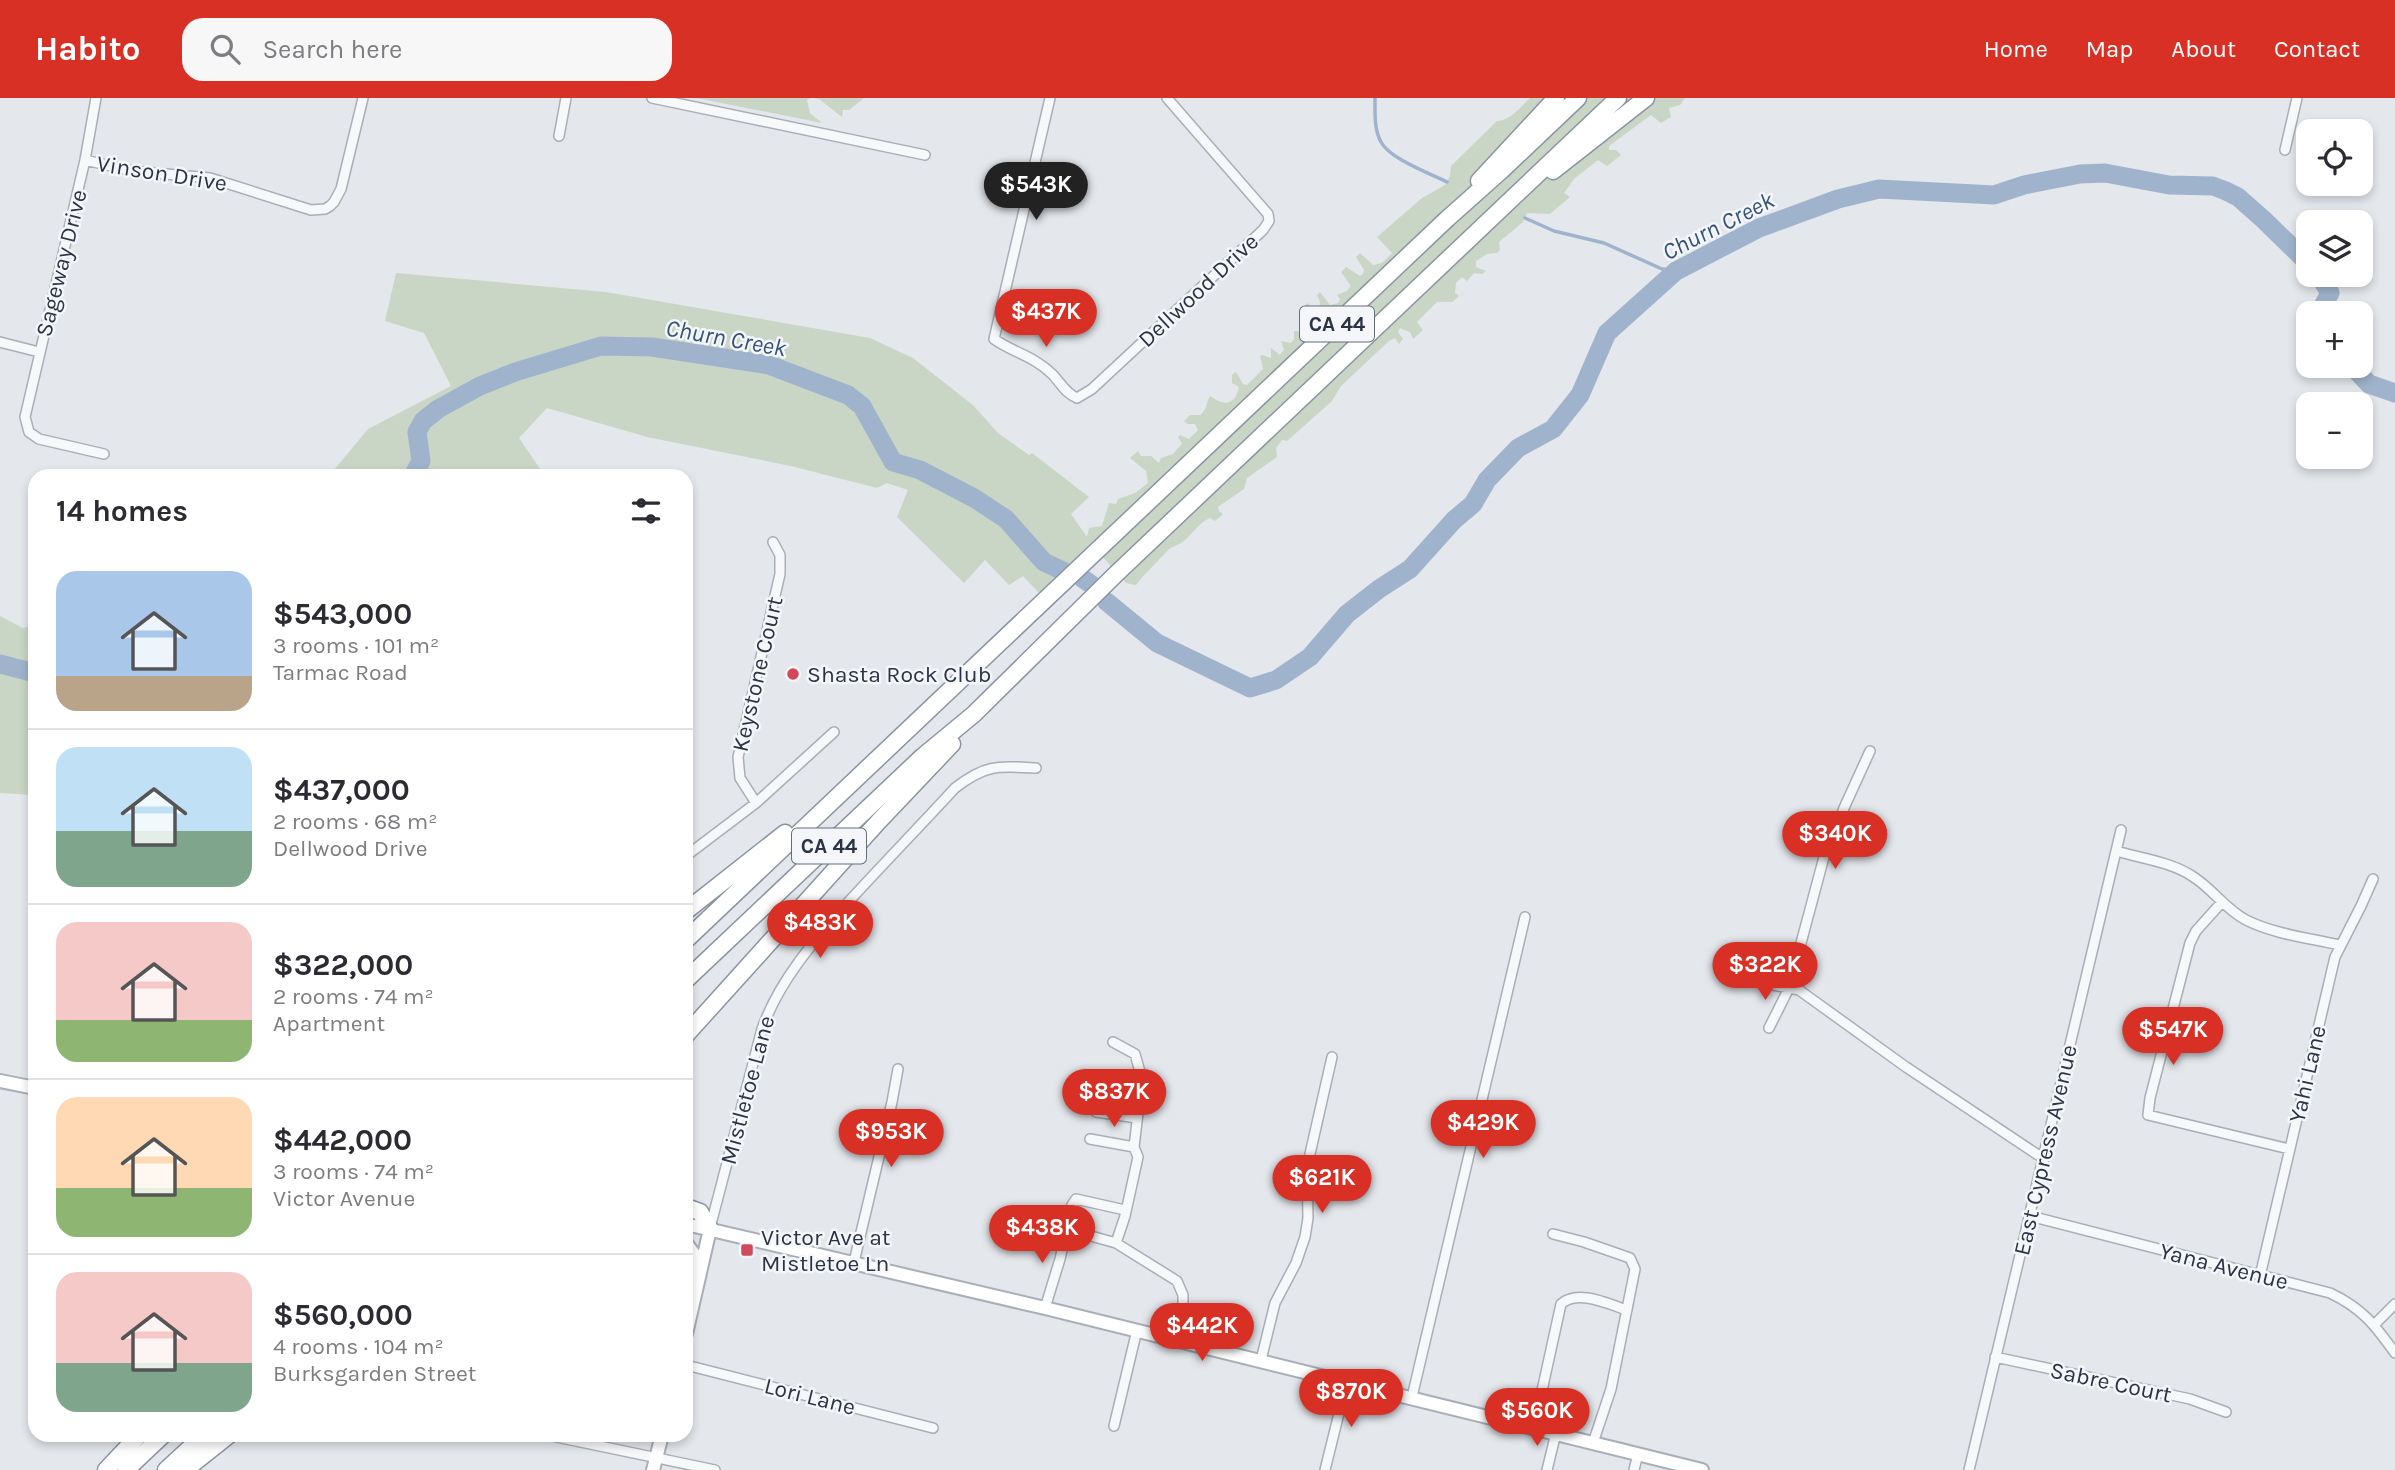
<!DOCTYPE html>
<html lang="en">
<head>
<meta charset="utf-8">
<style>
	body { margin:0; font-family:Karla,sans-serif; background:#f7f7f7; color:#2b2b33; height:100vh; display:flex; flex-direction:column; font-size:26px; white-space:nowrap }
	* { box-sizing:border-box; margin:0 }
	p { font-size:23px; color:#7c7c81 }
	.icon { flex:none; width:38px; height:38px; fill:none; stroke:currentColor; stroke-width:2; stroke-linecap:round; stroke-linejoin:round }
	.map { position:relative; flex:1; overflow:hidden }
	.drawer { position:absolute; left:28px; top:371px; width:665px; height:973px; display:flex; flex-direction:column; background:#fff; border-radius:21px; box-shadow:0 4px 10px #0003 }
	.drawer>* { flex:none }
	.tools { position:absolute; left:2296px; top:21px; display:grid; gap:14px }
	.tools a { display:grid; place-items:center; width:77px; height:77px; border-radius:14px; background:#fff; box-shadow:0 4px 10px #0003; font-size:35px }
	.price { position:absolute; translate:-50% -60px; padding:0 16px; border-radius:24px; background:#d93025; color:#fff; font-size:23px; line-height:46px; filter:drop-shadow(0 2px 4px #0008) }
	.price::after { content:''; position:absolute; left:50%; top:42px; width:21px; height:16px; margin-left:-10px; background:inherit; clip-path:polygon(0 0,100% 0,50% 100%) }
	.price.current { background:#222; color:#fff }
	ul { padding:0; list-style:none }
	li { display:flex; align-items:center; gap:21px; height:175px; padding:0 28px }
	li+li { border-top:2px solid #e1e1e2 }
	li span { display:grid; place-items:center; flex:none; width:196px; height:140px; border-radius:21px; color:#555 }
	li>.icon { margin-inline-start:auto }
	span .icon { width:84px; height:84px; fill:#fffc; stroke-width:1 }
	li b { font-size:30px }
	h2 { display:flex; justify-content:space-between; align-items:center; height:84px; padding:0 28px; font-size:30px }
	header { display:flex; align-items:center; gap:42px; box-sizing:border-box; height:98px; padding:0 35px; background:#d93025; color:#fff }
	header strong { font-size:33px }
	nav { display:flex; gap:38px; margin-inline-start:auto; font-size:24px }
	.search { width:490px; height:63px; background:#f7f7f7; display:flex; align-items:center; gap:18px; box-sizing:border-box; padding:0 24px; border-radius:21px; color:#7c7c81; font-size:26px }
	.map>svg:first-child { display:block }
</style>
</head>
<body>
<header>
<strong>Habito</strong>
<div class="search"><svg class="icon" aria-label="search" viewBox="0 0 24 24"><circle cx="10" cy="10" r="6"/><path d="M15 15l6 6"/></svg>Search here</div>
<nav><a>Home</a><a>Map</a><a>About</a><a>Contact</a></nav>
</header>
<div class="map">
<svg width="2395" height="1372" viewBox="0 0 2395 1372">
	<rect width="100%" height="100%" fill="#e4e7ec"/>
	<!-- green -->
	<path fill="#c9d6c5" d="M 696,0 L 810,0 L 807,2 L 810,15 L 822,25 Z
		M 814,0 L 864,0 L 849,12 L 843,12 L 842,19 L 819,1 Z
		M 1530,0 L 1685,0 L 1680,7 L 1669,10 L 1671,19 L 1661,25 L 1651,17 L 1609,48 L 1609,52 L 1616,52 L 1621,57 L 1607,68 L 1598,62 L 1574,81 L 1564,95 L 1570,99 L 1550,116 L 1527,115 L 1523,124 L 1499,144 L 1500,152 L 1497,155 L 1487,156 L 1476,163 L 1476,169 L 1486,173 L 1482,176 L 1474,175 L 1467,183 L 1462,179 L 1456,185 L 1455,195 L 1459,198 L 1452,204 L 1437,204 L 1417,224 L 1423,232 L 1413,241 L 1410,234 L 1400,230 L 1398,234 L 1403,241 L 1399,246 L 1395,240 L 1389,243 L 1341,288 L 1332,303 L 1287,343 L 1282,342 L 1276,350 L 1277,359 L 1247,380 L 1244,391 L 1218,409 L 1219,413 L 1223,416 L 1215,423 L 1210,420 C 1196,427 1196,433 1185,442 C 1180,447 1171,448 1166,454 C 1157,465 1145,475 1136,487 L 1126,485 L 1091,446 L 1039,495 L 1023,478 L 1009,487 L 985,462 L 964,485 L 897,419 L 908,392 L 887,385 L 877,390 L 791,368 L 647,339 L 547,310 L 519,340 L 545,378 L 329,378 L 368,331 L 451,288 L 424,235 L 385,223 L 396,175 L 606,194 L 870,240 L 913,260 L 974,308 L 998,335 L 1029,357 L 1032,355 L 1089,399 L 1071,416 L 1087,439 L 1089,430 L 1102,428 L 1109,405 L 1116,406 L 1118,401 L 1135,395 L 1148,385 L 1146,373 L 1130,360 L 1138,353 L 1141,358 L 1151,358 L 1159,365 L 1161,360 L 1173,356 L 1182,346 L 1178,339 L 1180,337 L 1189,341 L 1198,332 L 1195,326 L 1188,326 L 1184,323 L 1190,317 L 1200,317 C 1208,310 1206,304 1210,298 C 1224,308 1235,308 1239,289 L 1232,285 L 1232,277 L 1236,274 L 1243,286 L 1247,287 L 1263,271 L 1260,258 L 1263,257 L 1271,260 L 1271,250 L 1280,257 L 1284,252 L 1281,243 L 1291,245 L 1294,241 L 1294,233 L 1306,234 L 1314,220 L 1309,215 L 1299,213 L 1308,205 L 1312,211 L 1319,213 L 1320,204 L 1317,197 L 1320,194 L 1330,207 L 1338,205 L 1340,201 L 1337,197 L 1347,193 L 1351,188 L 1341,174 L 1346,169 L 1360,178 L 1363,176 L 1364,172 L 1356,159 L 1360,155 L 1373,167 L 1382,165 L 1392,155 L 1377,139 L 1422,100 L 1445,87 L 1450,78 L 1451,68 L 1497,23 C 1511,23 1520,9 1530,0 Z
		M 0,518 L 23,530 L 35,527 L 35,690 L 33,697 L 0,695 Z"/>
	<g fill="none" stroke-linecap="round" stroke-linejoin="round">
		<!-- stream -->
		<path stroke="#9fb4cc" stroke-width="3.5" d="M 1375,0 C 1375,14 1374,32 1381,44 C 1390,61 1429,75 1447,84
			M 1525,120 L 1554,133 L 1604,145 L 1662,171 L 1676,173"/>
		<!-- river -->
		<path stroke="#9fb4cc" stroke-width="19" d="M 2319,177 L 2330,195 L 2324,206 L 2322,215
			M 2352,268 L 2369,286 L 2395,295
			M 413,378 L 421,363 L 417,334 L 423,323 L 438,311 L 480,288 L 515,274 L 601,248 L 652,249 L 769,267 L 848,297 L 862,308 L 893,364 L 920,372 L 974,400 L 1006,421 L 1044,464 L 1063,473
			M 1082,480 L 1092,487
			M 1107,504 L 1157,545 L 1250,590 L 1276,582 L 1310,559 L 1347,516 L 1379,491 L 1410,471 L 1454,422 L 1473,406 L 1487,382 L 1518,350 L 1553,331 L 1580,297 L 1607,235 L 1676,173 L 1759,130 L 1838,101 L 1879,91 L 1994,97 L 2024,87 L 2080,76 L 2105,75 L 2169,87 L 2213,88 L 2226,93 L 2238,99 L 2264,122 L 2308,165
			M 0,566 L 35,575"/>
		<!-- street casing -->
		<g stroke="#a9aeb7" stroke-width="12">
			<path id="street" d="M 96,0 L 85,62 L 25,319 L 29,334 L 39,341 L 104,356
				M 652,0 L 925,57
				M 1050,0 L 994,241 C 1014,255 1034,258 1052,276 C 1060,284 1066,296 1077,300 L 1092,291 L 1263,132 L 1269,123 L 1268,116 L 1167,0
				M 559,38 L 566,0
				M 2285,52 L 2297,0
				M 85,62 L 133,73 L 210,80 L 311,112 L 325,111 L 330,108 L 334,104 L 341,91 L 363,0
				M 0,244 L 39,254
				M 756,705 L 740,680 L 738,659 L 780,476 L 780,457 L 773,444
				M 2116,753 C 2140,760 2171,764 2192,778 C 2212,790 2225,811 2246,822 C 2274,836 2309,840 2339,847
				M 686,758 L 756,705 L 834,634
				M 2222,804 L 2196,833 L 2190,845 L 2150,1000 L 2148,1017 L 2289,1051
				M 1742,881 L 1799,892 L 1906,969 L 2044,1061
				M 1769,930 L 1789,890 L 1824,759 L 1833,743 L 1844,710 L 1870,653
				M 1113,944 L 1135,956 L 1142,981 L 1134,1049 L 1138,1059 L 1125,1118 L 1116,1145
				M 32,990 L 35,977
				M 1096,1014 L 1137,1020
				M 1090,1041 L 1134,1049
				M 2030,1118 L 2330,1195 C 2362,1210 2375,1227 2395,1255
				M 710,1130 L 762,931 C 780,880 817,840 852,800 C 886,763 921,727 955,690 C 986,666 998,668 1036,670
				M 1066,1131 L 1116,1145 L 1177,1183 L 1183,1197 L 1183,1221 L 1178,1242
				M 1553,1136 L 1584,1144 L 1630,1160 L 1635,1171 L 1611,1291 L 1593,1345
				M 854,1164 L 892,1004 L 898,971
				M 2260,1178 L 2335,859 L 2361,808 L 2373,781
				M 1045,1210 L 1060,1161 L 1072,1107 L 1076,1101 L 1125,1112
				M 2374,1227 L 2395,1206
				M 1995,1259 L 2190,1301 L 2226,1314
				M 1261,1262 L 1275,1205 L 1296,1165 L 1305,1139 L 1308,1120 L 1307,1069 L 1332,959
				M 686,1267 L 933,1330
				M 1412,1299 L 1525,819
				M 1114,1328 L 1137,1232
				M 1534,1329 L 1561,1206 C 1578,1191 1608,1206 1627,1212
				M 547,1337 L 715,1372
				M 1325,1372 L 1347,1283
				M 1547,1372 L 1556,1335
				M 1634,1372 L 1638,1356
				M 1969,1372 L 2121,732"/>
		</g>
		<!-- secondary casing -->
		<g stroke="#a9aeb7" stroke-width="16">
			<path id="secondary" d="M 0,983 L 35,990
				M 686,1126 L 1045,1210 L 1702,1372
				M 686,1145 L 694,1156 L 687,1204
				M 686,1236 L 710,1131
				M 653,1372 L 662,1337"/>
		</g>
		<!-- highway casing -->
		<g stroke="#8b94a3" stroke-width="19">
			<path id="highway" d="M 1553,73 L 1646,0
				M 1479,83 L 1556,0
				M 686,813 L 785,735
				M 686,842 L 1447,121 L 1502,72 L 1578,0
				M 686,882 L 922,659 L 974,616 L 1116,476 L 1618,0
				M 686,937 L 879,723 L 952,646
				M 686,1109 L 700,1114 L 710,1131
				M 106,1372 L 139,1337
				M 126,1372 L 163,1337
				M 166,1372 L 204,1337
				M 185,1372 L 229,1337"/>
		</g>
		<!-- street -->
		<use href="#street" stroke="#f7f8fa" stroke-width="9"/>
		<!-- secondary -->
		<use href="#secondary" stroke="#fff" stroke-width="12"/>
		<!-- highway -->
		<use href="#highway" stroke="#fff" stroke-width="16"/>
	</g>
	<!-- markers -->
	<g fill="#d1495b" stroke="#f4f6f9" stroke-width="2.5">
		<circle cx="793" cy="576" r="7"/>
		<rect x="740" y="1145" width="14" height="14" rx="3.5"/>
	</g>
	<g text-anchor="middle" stroke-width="5" stroke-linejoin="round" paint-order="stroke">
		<!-- shield labels -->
		<g fill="#f4f6f9" stroke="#676e7b" stroke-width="2">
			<rect x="1300" y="208.5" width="74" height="35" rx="5"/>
			<rect x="792" y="730.5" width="74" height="35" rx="5"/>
		</g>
		<g font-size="21" font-weight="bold" fill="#2b3445">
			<text x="1337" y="233">CA 44</text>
			<text x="829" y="755">CA 44</text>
		</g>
		<!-- street labels -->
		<g font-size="23" fill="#2b3445" stroke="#f4f6f9">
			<text transform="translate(162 75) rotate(9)" y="8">Vinson Drive</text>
			<text transform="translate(61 165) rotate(-76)" y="8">Sageway Drive</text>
			<text transform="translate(1198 192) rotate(-43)" y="8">Dellwood Drive</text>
			<text transform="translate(757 576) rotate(-77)" y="8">Keystone Court</text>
			<text transform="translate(2307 976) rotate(-77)" y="8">Yahi Lane</text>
			<text transform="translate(747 992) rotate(-75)" y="8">Mistletoe Lane</text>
			<text transform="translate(2045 1052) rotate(-77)" y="8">East Cypress Avenue</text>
			<text transform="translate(2224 1168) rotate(14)" y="8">Yana Avenue</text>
			<text transform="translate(2111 1284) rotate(12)" y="8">Sabre Court</text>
			<text transform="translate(810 1298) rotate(14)" y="8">Lori Lane</text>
		</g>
		<!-- poi labels -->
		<g font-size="23" fill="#2b3445" stroke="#f4f6f9" text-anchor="start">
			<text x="807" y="584">Shasta Rock Club</text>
			<text x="761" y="1147">Victor Ave at<tspan x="761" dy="26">Mistletoe Ln</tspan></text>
		</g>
		<!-- water labels -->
		<g font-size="24" font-style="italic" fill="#34527a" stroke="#f4f6f9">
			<text transform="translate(1718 128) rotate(-27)" y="8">Churn Creek</text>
			<text transform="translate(726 240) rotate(10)" y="8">Churn Creek</text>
		</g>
	</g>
</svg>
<div class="tools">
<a><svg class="icon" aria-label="locate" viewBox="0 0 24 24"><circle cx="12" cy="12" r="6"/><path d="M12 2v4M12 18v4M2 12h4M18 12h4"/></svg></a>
<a><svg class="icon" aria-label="layers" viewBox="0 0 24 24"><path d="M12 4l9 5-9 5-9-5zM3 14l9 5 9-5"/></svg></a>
<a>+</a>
<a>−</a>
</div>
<b class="price current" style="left:1036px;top:124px">$543K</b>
<b class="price" style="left:1046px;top:251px">$437K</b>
<b class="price" style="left:1835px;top:773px">$340K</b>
<b class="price" style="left:820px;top:862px">$483K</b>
<b class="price" style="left:1765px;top:904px">$322K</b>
<b class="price" style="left:2173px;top:969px">$547K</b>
<b class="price" style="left:1114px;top:1031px">$837K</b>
<b class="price" style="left:1483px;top:1062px">$429K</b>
<b class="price" style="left:891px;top:1071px">$953K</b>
<b class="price" style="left:1322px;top:1117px">$621K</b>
<b class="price" style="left:1042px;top:1167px">$438K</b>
<b class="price" style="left:1202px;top:1265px">$442K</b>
<b class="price" style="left:1351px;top:1331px">$870K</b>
<b class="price" style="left:1537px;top:1350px">$560K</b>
<section class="drawer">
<h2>14 homes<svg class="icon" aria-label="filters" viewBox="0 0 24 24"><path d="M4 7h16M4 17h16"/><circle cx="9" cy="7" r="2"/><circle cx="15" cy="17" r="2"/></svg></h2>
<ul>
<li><span style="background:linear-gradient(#a9c7e8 75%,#b9a48a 0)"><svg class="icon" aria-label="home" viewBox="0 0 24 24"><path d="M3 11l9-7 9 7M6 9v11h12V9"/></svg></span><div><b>$543,000</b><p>3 rooms · 101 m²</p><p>Tarmac Road</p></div></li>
<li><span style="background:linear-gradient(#bfe0f5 60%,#7fa58c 0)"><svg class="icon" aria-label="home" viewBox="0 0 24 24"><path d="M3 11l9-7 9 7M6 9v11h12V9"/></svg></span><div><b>$437,000</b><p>2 rooms · 68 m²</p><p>Dellwood Drive</p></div></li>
<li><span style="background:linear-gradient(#f6c9c9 70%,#8fb573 0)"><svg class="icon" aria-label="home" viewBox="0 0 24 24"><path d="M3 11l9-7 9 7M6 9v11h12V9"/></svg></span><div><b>$322,000</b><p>2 rooms · 74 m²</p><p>Apartment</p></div></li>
<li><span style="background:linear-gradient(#ffd9b3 65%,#8fb573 0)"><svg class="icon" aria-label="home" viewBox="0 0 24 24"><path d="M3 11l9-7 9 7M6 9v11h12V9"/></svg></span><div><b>$442,000</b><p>3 rooms · 74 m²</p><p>Victor Avenue</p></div></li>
<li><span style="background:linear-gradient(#f6c9c9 65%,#7fa58c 0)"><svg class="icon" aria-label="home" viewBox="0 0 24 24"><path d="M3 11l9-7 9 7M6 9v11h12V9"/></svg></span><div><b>$560,000</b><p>4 rooms · 104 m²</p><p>Burksgarden Street</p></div></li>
</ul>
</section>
</div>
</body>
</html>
